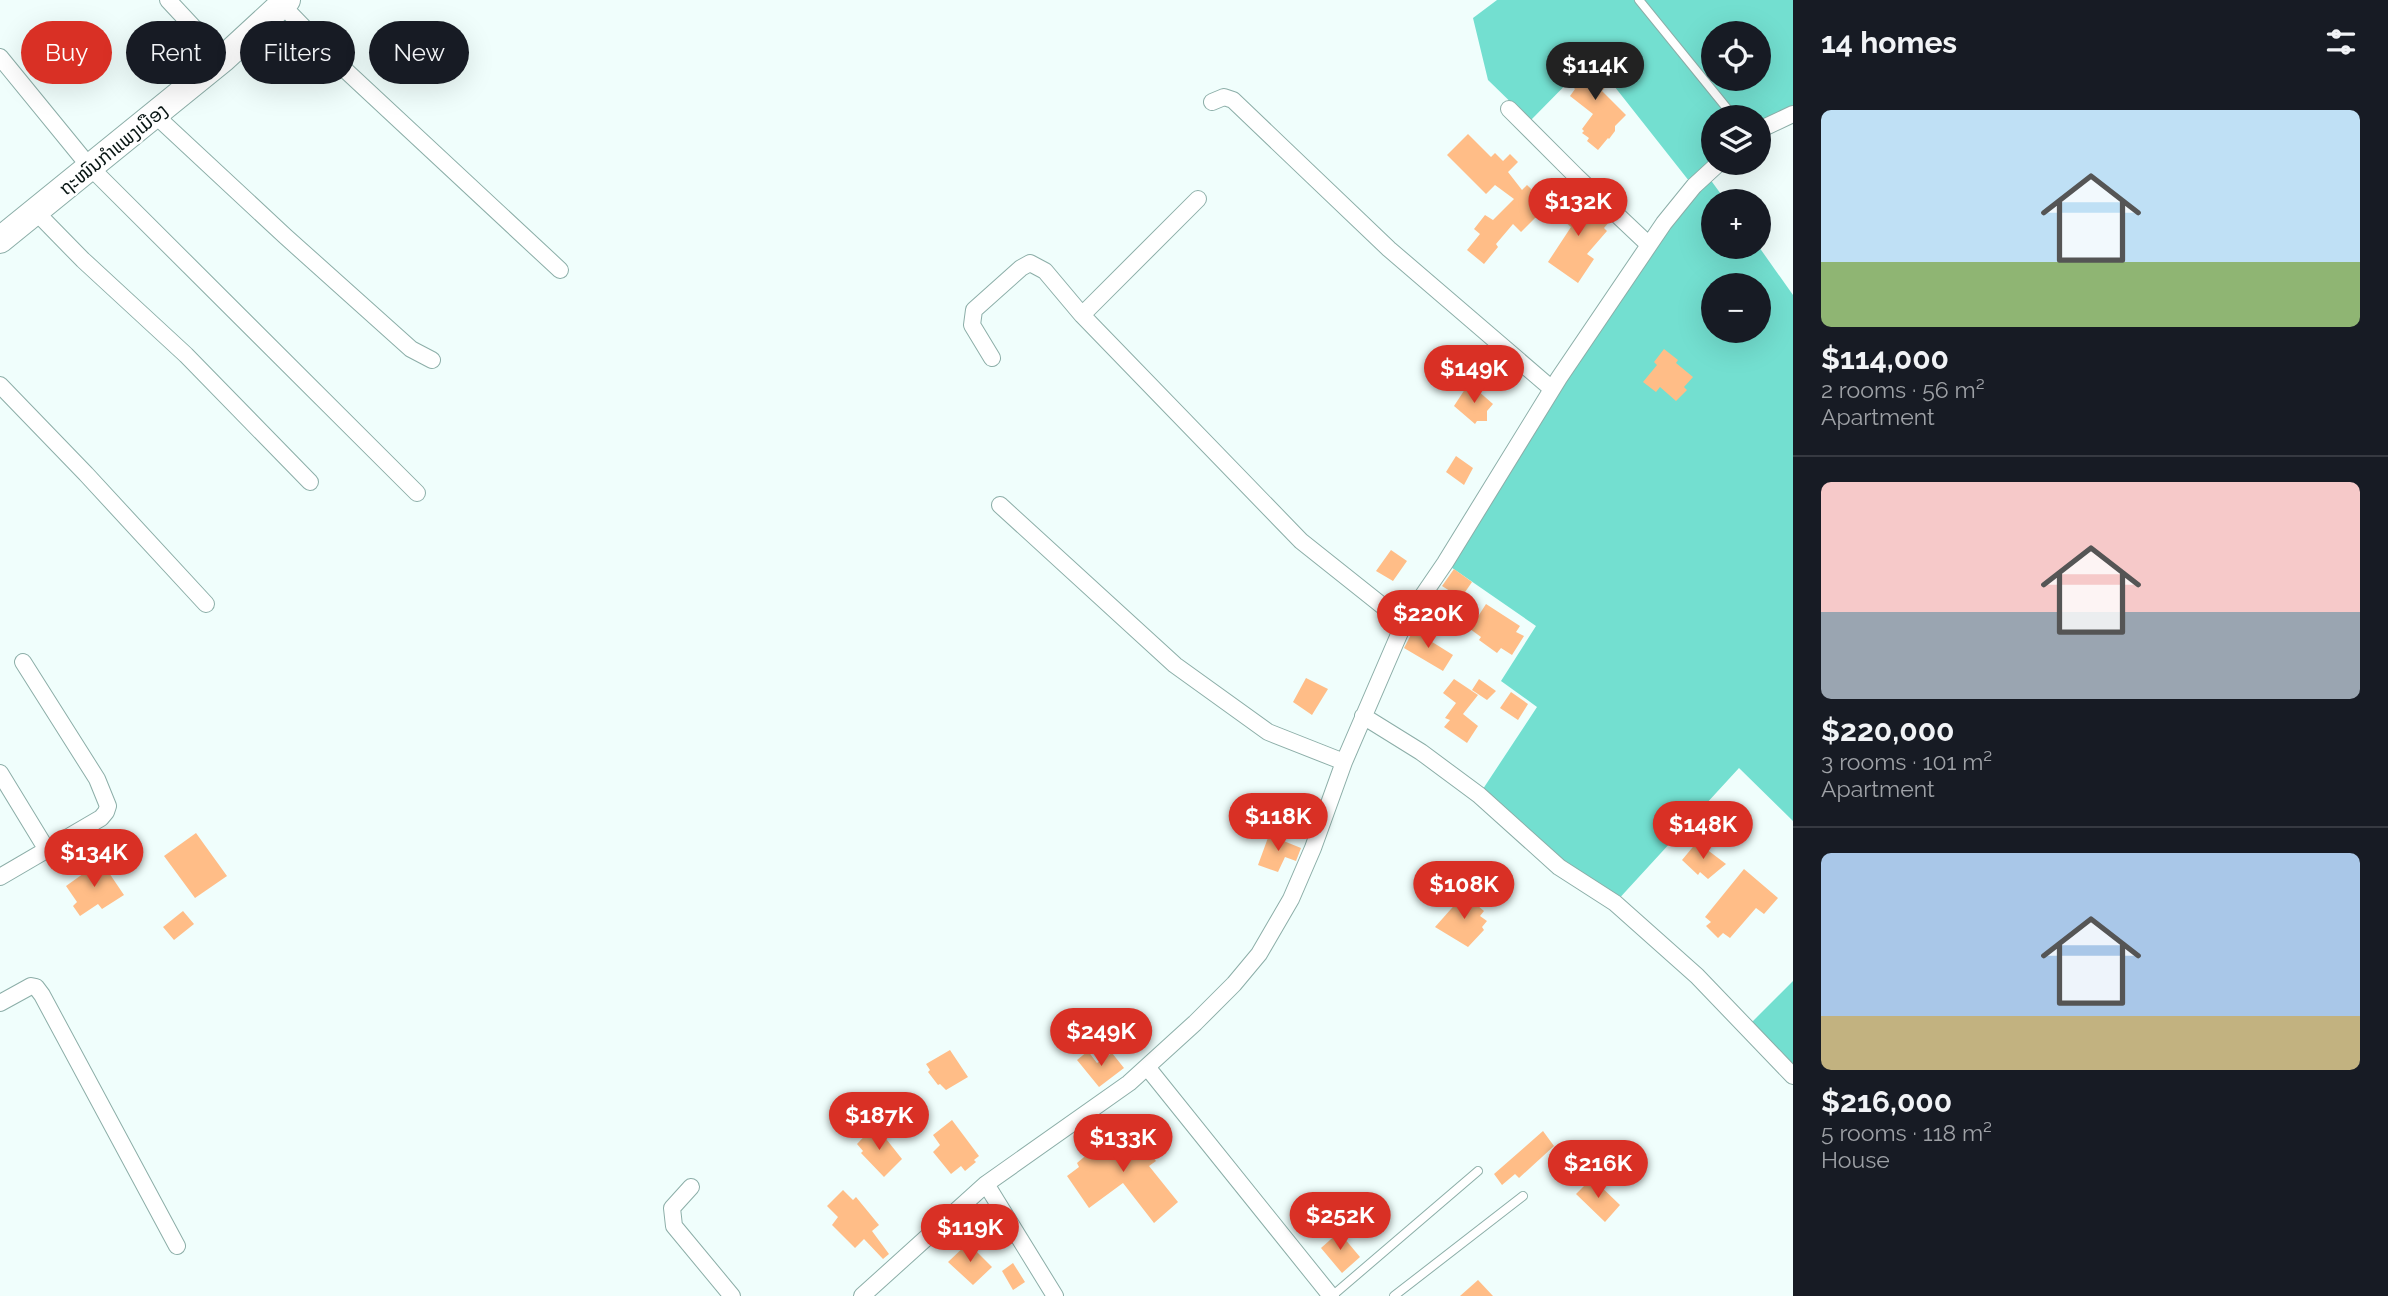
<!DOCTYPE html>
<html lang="en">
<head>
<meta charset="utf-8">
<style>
	body { margin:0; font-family:Raleway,"Noto Sans Lao",sans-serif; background:#20242c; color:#f1f3f6; height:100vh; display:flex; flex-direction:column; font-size:26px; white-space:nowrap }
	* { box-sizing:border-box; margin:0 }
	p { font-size:23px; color:#9ea1a6 }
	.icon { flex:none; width:38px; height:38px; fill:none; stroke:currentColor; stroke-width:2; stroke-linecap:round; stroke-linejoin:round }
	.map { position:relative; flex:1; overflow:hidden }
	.drawer { display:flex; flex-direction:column; background:#171b24; width:595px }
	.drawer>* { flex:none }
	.hud { position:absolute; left:21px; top:21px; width:665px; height:63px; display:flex; gap:14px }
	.fabs { position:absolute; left:1701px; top:21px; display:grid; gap:14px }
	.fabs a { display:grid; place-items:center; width:70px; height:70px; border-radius:50%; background:#171b24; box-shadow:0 7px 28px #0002; font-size:35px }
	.price { position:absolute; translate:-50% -60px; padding:0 16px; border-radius:24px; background:#d93025; color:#fff; font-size:23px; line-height:46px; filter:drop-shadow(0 2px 4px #0008) }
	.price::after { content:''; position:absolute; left:50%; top:42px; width:21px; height:16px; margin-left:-10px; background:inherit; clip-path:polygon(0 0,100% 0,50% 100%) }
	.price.selected { background:#222; color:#fff }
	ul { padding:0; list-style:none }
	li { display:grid; align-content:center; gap:14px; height:371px; padding:0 28px }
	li+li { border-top:2px solid #363941 }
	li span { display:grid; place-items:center; height:217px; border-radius:10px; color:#555 }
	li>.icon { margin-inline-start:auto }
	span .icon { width:126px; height:126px; fill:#fffc; stroke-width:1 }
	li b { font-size:30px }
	h2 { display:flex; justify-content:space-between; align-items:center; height:84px; padding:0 28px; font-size:30px }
	.chip { padding:0 24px; border-radius:32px; background:#171b24; box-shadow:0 7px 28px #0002; font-size:24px; line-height:63px }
	.chip.selected { background:#d93025; color:#fff }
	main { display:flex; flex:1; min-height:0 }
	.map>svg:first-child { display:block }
</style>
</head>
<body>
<main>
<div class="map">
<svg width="1793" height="1296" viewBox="0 0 1793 1296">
	<rect width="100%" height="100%" fill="#f0fefc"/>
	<!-- forest -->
	<path fill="#73dfd0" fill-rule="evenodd" d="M 1497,0 L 1793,0 L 1793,117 L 1759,136 L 1759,117 L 1713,117 L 1713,163 L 1707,175 L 1726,201 L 1713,201 L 1713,247 L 1759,247 L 1793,295 L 1793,821 L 1739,768 L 1615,903 L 1479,795 L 1537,707 L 1501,681 L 1536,626 L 1445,563 L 1693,186 L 1592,58 L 1530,121 L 1488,80 L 1473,18 ZM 1713,33 L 1759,33 L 1759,79 L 1713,79 ZM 1713,285 L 1759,285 L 1759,331 L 1713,331 Z
		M 1793,981 L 1793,1076 L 1746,1028 Z"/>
	<!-- building -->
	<path fill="#ffbd87" d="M 1587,55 L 1598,66 L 1602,76 L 1609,83 L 1602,91 L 1626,115 L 1615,126 L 1615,131 L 1609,139 L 1608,138 L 1598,150 L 1587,141 L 1589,138 L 1582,133 L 1584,131 L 1582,129 L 1593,114 L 1570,96 L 1575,89 L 1565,79 Z
		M 1468,134 L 1491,157 L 1495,153 L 1503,161 L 1510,154 L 1518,162 L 1508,172 L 1522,190 L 1527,185 L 1548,205 L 1540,213 L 1542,215 L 1539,218 L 1537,216 L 1521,232 L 1513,224 L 1496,244 L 1498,247 L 1484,264 L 1467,250 L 1480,234 L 1474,229 L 1485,215 L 1493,220 L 1514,199 L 1495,185 L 1486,194 L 1447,155 Z
		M 1574,193 L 1609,222 L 1604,228 L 1607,231 L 1587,254 L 1594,259 L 1578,283 L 1548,262 L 1571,227 L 1557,215 Z
		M 1664,349 L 1678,360 L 1676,363 L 1693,377 L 1684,387 L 1687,390 L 1676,401 L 1660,387 L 1656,392 L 1643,382 L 1657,365 L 1654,362 Z
		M 1469,383 L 1493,404 L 1487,411 L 1487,421 L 1477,421 L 1475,424 L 1454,406 Z
		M 1456,456 L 1473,468 L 1464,485 L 1446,472 Z
		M 1391,550 L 1407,561 L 1393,581 L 1376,571 Z
		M 1454,569 L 1472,582 L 1461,598 L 1442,586 Z
		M 1486,604 L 1520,626 L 1516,632 L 1524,636 L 1512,655 L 1501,648 L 1497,653 L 1479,640 L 1481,637 L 1470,629 Z
		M 1415,627 L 1432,637 L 1429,640 L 1453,655 L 1443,671 L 1404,648 Z
		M 1306,678 L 1328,689 L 1312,715 L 1293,702 Z
		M 1454,679 L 1478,695 L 1463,714 L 1478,726 L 1467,743 L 1444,727 L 1450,720 L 1445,718 L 1456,703 L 1443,693 Z
		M 1479,679 L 1496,691 L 1487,700 L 1472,690 Z
		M 1511,692 L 1528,704 L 1518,720 L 1500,708 Z
		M 196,833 L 227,876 L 195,898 L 164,856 Z
		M 1269,835 L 1301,848 L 1296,861 L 1285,857 L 1278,872 L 1258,865 Z
		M 1697,842 L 1726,864 L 1708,879 L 1700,872 L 1698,875 L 1682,860 Z
		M 101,861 L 124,895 L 102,909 L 98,904 L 80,916 L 73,906 L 77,902 L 66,886 Z
		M 1744,869 L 1778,898 L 1764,914 L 1756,908 L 1730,938 L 1723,933 L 1718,938 L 1706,926 L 1711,922 L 1705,917 Z
		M 1467,891 L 1479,901 L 1477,905 L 1484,911 L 1480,916 L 1487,921 L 1482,927 L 1484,930 L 1468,947 L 1435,927 Z
		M 183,911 L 194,924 L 174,940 L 163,927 Z
		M 950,1050 L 968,1077 L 946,1090 L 940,1084 L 938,1085 L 928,1072 L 930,1070 L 926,1064 Z
		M 1088,1051 L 1097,1063 L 1112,1053 L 1124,1068 L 1099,1087 L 1077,1060 Z
		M 952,1120 L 979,1156 L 974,1160 L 976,1162 L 965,1171 L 961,1166 L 951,1174 L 933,1152 L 940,1145 L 933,1135 Z
		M 1129,1124 L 1156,1161 L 1149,1166 L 1178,1202 L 1154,1223 L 1123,1183 L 1089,1208 L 1067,1176 L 1079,1167 L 1077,1163 L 1090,1152 L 1091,1154 Z
		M 872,1128 L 880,1137 L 883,1135 L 902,1159 L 884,1177 L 861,1153 L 863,1151 L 857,1144 Z
		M 1543,1131 L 1554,1146 L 1519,1178 L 1515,1174 L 1502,1185 L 1494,1174 Z
		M 1592,1178 L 1620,1205 L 1605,1222 L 1576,1194 Z
		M 843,1190 L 853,1200 L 856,1197 L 879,1225 L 872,1231 L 889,1254 L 883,1259 L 864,1239 L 855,1248 L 832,1225 L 838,1217 L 827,1206 Z
		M 1339,1232 L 1360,1257 L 1342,1273 L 1321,1248 Z
		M 968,1243 L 992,1267 L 973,1285 L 948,1262 Z
		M 1013,1263 L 1025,1282 L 1013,1290 L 1002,1271 Z
		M 1478,1280 L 1493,1296 L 1460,1296 Z"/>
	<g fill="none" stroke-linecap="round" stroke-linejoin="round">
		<!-- service casing -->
		<g stroke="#8caea8" stroke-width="10">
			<path id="service" d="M 1639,0 L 1734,117
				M 1332,1296 L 1478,1171
				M 1394,1296 L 1523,1196"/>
		</g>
		<!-- minor casing -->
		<g stroke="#8caea8" stroke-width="18">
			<path id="minor" d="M 168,0 L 223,59
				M 282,5 L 342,67 L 560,270
				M 0,57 L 89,166 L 417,493
				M 1212,102 L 1224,97 L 1233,100 L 1389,249 L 1552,389
				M 1509,109 L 1576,176 L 1649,245
				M 155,115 L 285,236 L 411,349 L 432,360
				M 1759,130 L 1793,114
				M 36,212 L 83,260 L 186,355 L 310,482
				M 1082,315 L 1198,199
				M 992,358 L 972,325 L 974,310 L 1021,268 L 1030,263 L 1045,271 L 1082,315 L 1301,541 L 1404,623
				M 0,385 L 86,474 L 206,604
				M 1000,505 L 1175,665 L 1268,732 L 1344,762
				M 1363,716 L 1421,752 L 1479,795 L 1559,867 L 1615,903 L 1697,976 L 1793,1076
				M 0,773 L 47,850
				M 0,877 L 101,818 L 106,812 L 108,806 L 97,779 L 23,662
				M 0,1003 L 31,986 L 36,987 L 42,995 L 177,1246
				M 1147,1067 L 1331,1296
				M 986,1184 L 1055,1296
				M 691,1187 L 672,1208 L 674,1226 L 732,1296
				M 862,1296 L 986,1184 L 1129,1083 L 1195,1023 L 1234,984 L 1259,954 L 1291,899 L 1313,848 L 1344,762 L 1404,623 L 1445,563 L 1559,378 L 1664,223 L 1694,186 L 1719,163"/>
		</g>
		<!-- primary casing -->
		<g stroke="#8caea8" stroke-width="28">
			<path id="primary" d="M 0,240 L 223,59 L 287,0"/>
		</g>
		<!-- service -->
		<use href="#service" stroke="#fff" stroke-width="8"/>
		<!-- minor -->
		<use href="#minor" stroke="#fff" stroke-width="16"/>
		<!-- primary -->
		<use href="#primary" stroke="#fff" stroke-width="26"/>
	</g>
	<g text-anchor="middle" stroke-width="5" stroke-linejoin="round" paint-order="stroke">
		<!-- street labels -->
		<g font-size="19" fill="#091614" stroke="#fff">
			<text transform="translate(113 149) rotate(-39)" y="7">ຖະໜົນກຳແພງເມືອງ</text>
		</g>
	</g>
</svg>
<div class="fabs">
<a><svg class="icon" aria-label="locate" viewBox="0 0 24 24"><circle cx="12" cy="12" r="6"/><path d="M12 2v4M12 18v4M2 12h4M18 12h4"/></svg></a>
<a><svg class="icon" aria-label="layers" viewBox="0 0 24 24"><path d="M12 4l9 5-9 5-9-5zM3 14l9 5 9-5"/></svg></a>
<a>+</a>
<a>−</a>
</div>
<b class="price selected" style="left:1595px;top:102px">$114K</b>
<b class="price" style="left:1578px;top:238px">$132K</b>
<b class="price" style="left:1474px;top:405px">$149K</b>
<b class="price" style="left:1428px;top:650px">$220K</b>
<b class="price" style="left:1278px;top:853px">$118K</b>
<b class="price" style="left:1703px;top:861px">$148K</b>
<b class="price" style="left:94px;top:889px">$134K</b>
<b class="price" style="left:1464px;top:921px">$108K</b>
<b class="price" style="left:1101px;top:1068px">$249K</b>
<b class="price" style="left:879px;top:1152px">$187K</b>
<b class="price" style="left:1123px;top:1174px">$133K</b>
<b class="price" style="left:1598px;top:1200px">$216K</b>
<b class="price" style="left:1340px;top:1252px">$252K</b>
<b class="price" style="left:970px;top:1264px">$119K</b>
<div class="hud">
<a class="chip selected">Buy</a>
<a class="chip">Rent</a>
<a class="chip">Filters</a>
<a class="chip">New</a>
</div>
</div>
<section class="drawer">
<h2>14 homes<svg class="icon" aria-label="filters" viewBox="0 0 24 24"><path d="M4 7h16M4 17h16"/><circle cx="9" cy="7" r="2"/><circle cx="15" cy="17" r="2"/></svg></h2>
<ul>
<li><span style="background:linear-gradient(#bfe0f5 70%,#8fb573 0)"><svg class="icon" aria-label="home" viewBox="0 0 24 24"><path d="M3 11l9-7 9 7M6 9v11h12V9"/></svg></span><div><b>$114,000</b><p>2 rooms · 56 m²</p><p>Apartment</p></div></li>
<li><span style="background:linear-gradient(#f6c9c9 60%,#9aa5b1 0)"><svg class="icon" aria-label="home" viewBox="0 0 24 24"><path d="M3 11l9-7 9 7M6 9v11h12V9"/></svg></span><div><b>$220,000</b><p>3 rooms · 101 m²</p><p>Apartment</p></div></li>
<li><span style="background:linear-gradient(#a9c7e8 75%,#c2b280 0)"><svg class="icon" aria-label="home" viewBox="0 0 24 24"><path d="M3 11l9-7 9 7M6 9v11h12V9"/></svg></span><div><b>$216,000</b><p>5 rooms · 118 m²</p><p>House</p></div></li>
</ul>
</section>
</main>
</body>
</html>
